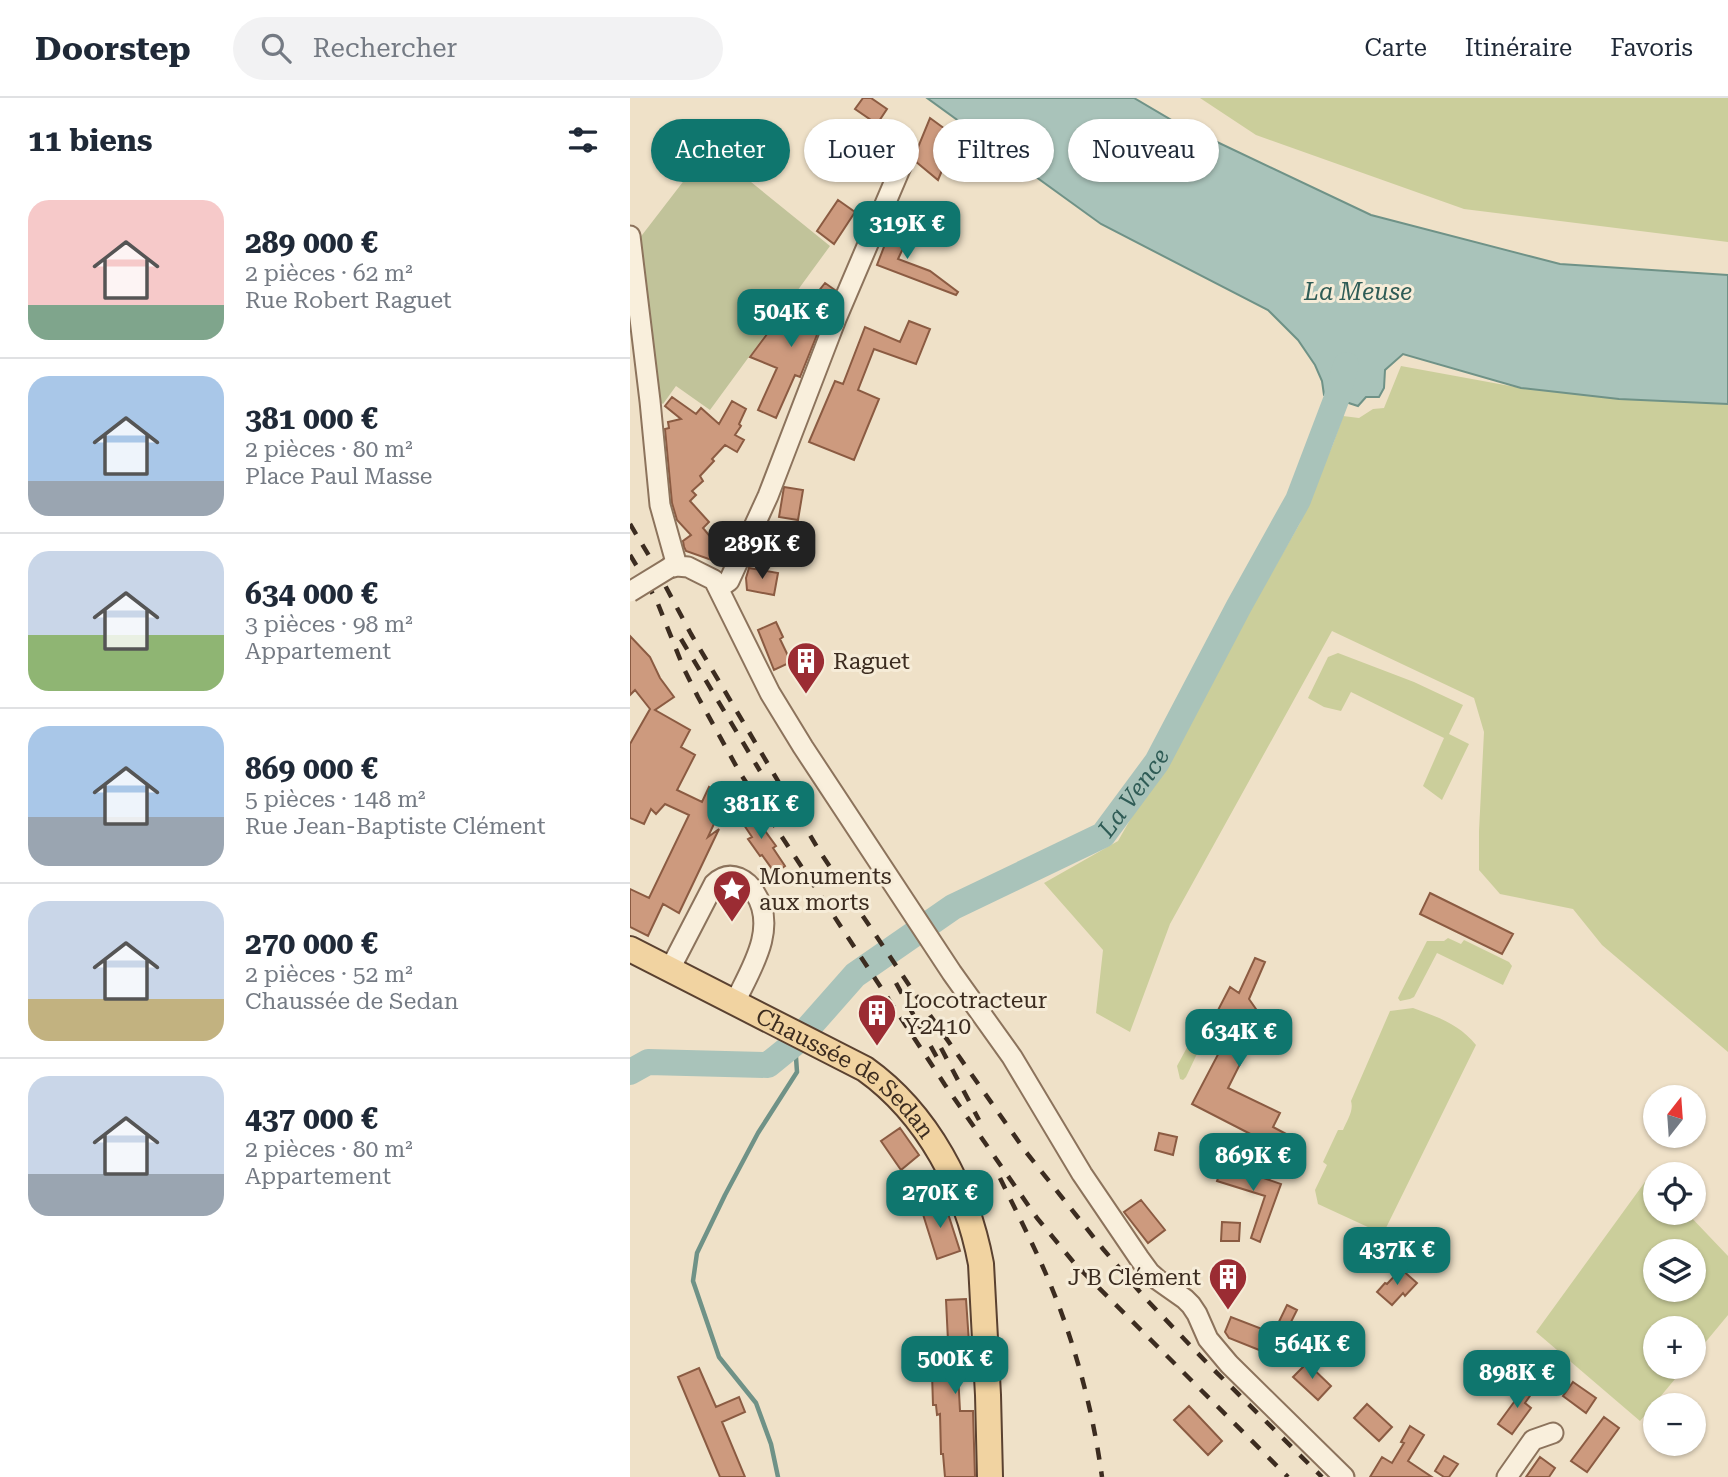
<!DOCTYPE html>
<html lang="fr">
<head>
<meta charset="utf-8">
<style>
	body { margin:0; font-family:"Roboto Serif",serif; background:#f2f2f3; color:#1f2937; height:100vh; display:flex; flex-direction:column; font-size:26px; white-space:nowrap }
	* { box-sizing:border-box; margin:0 }
	p { font-size:23px; color:#747a83 }
	.icon { flex:none; width:38px; height:38px; fill:none; stroke:currentColor; stroke-width:2; stroke-linecap:round; stroke-linejoin:round }
	.map { position:relative; flex:1; overflow:hidden }
	.sheet { display:flex; flex-direction:column; background:#fff; width:630px }
	.sheet>* { flex:none }
	.banner { position:absolute; left:21px; top:21px; width:665px; height:63px; display:flex; gap:14px }
	.needle { width:46px; rotate:17deg }
	.fabs { position:absolute; left:1013px; top:987px; display:grid; gap:14px }
	.fabs a { display:grid; place-items:center; width:63px; height:63px; border-radius:50%; background:#fff; box-shadow:0 2px 5px #0004; font-size:35px }
	.price { position:absolute; translate:-50% -60px; padding:0 16px; border-radius:14px; background:#0f766e; color:#fff; font-size:23px; line-height:46px; filter:drop-shadow(0 2px 4px #0008) }
	.price::after { content:''; position:absolute; left:50%; top:42px; width:21px; height:16px; margin-left:-10px; background:inherit; clip-path:polygon(0 0,100% 0,50% 100%) }
	.price.on { background:#222; color:#fff }
	ul { padding:0; list-style:none }
	li { display:flex; align-items:center; gap:21px; height:175px; padding:0 28px }
	li+li { border-top:2px solid #e0e1e3 }
	li span { display:grid; place-items:center; flex:none; width:196px; height:140px; border-radius:21px; color:#555 }
	li>.icon { margin-inline-start:auto }
	span .icon { width:84px; height:84px; fill:#fffc; stroke-width:1 }
	li b { font-size:30px }
	h2 { display:flex; justify-content:space-between; align-items:center; height:84px; padding:0 28px; font-size:30px }
	.pill { padding:0 24px; border-radius:32px; background:#fff; box-shadow:0 2px 5px #0004; font-size:24px; line-height:63px }
	.pill.on { background:#0f766e; color:#fff }
	header { display:flex; align-items:center; gap:42px; box-sizing:border-box; height:98px; padding:0 35px; background:#fff; border-bottom:2px solid #e0e1e3 }
	header strong { font-size:33px }
	nav { display:flex; gap:38px; margin-inline-start:auto; font-size:24px }
	.search { width:490px; height:63px; background:#f2f2f3; display:flex; align-items:center; gap:18px; box-sizing:border-box; padding:0 24px; border-radius:38px; color:#747a83; font-size:26px }
	main { display:flex; flex:1; min-height:0 }
	.map>svg:first-child { display:block }
</style>
</head>
<body>
<header>
<strong>Doorstep</strong>
<div class="search"><svg class="icon" aria-label="search" viewBox="0 0 24 24"><circle cx="10" cy="10" r="6"/><path d="M15 15l6 6"/></svg>Rechercher</div>
<nav><a>Carte</a><a>Itinéraire</a><a>Favoris</a></nav>
</header>
<main>
<section class="sheet">
<h2>11 biens<svg class="icon" aria-label="filters" viewBox="0 0 24 24"><path d="M4 7h16M4 17h16"/><circle cx="9" cy="7" r="2"/><circle cx="15" cy="17" r="2"/></svg></h2>
<ul>
<li><span style="background:linear-gradient(#f6c9c9 75%,#7fa58c 0)"><svg class="icon" aria-label="home" viewBox="0 0 24 24"><path d="M3 11l9-7 9 7M6 9v11h12V9"/></svg></span><div><b>289 000 €</b><p>2 pièces · 62 m²</p><p>Rue Robert Raguet</p></div></li>
<li><span style="background:linear-gradient(#a9c7e8 75%,#9aa5b1 0)"><svg class="icon" aria-label="home" viewBox="0 0 24 24"><path d="M3 11l9-7 9 7M6 9v11h12V9"/></svg></span><div><b>381 000 €</b><p>2 pièces · 80 m²</p><p>Place Paul Masse</p></div></li>
<li><span style="background:linear-gradient(#c9d6e8 60%,#8fb573 0)"><svg class="icon" aria-label="home" viewBox="0 0 24 24"><path d="M3 11l9-7 9 7M6 9v11h12V9"/></svg></span><div><b>634 000 €</b><p>3 pièces · 98 m²</p><p>Appartement</p></div></li>
<li><span style="background:linear-gradient(#a9c7e8 65%,#9aa5b1 0)"><svg class="icon" aria-label="home" viewBox="0 0 24 24"><path d="M3 11l9-7 9 7M6 9v11h12V9"/></svg></span><div><b>869 000 €</b><p>5 pièces · 148 m²</p><p>Rue Jean-Baptiste Clément</p></div></li>
<li><span style="background:linear-gradient(#c9d6e8 70%,#c2b280 0)"><svg class="icon" aria-label="home" viewBox="0 0 24 24"><path d="M3 11l9-7 9 7M6 9v11h12V9"/></svg></span><div><b>270 000 €</b><p>2 pièces · 52 m²</p><p>Chaussée de Sedan</p></div></li>
<li><span style="background:linear-gradient(#c9d6e8 70%,#9aa5b1 0)"><svg class="icon" aria-label="home" viewBox="0 0 24 24"><path d="M3 11l9-7 9 7M6 9v11h12V9"/></svg></span><div><b>437 000 €</b><p>2 pièces · 80 m²</p><p>Appartement</p></div></li>
</ul>
</section>
<div class="map">
<svg width="1098" height="1379" viewBox="0 0 1098 1379">
	<rect width="100%" height="100%" fill="#efe1c8"/>
	<!-- green -->
	<path fill="#cbce9b" fill-rule="evenodd" d="M 570,0 L 1098,0 L 1098,144 L 834,111 L 626,37 Z
		M 771,268 L 891,290 L 989,301 L 1098,306 L 1098,954 L 972,847 L 943,811 L 870,796 L 849,772 L 849,733 L 854,634 L 844,600 L 702,533 L 540,826 L 500,934 L 466,915 L 473,852 L 414,785 L 488,743 L 670,425 L 703,346 L 713,318 L 729,320 L 743,311 L 754,310 Z
		M 708,555 L 784,584 L 833,607 L 819,636 L 839,646 L 812,702 L 793,688 L 814,640 L 721,594 L 711,613 L 694,609 L 678,600 L 698,559 Z
		M 818,840 L 831,846 L 834,842 L 879,864 L 882,868 L 873,887 L 807,855 L 784,899 L 780,901 L 770,903 L 768,900 L 797,843 L 814,843 Z
		M 783,910 C 808,919 829,926 846,947 L 753,1136 L 688,1106 L 685,1092 L 697,1067 L 693,1064 L 708,1032 L 713,1032 C 717,1022 724,1013 721,1003 L 760,913 Z
		M 567,931 L 573,934 L 575,939 L 556,979 L 553,982 L 550,981 L 547,968 Z
		M 1020,1077 L 1025,1082 L 1026,1115 L 1057,1115 L 1098,1158 L 1098,1217 L 1064,1258 L 1064,1230 L 1026,1230 L 1026,1269 L 1055,1269 L 1010,1323 L 906,1234 ZM 1026,1153 L 1064,1153 L 1064,1192 L 1026,1192 Z"/>
	<!-- cemetery -->
	<path fill="#c1c39a" d="M 79,50 L 200,148 L 80,312 L 46,288 L 33,306 L 26,302 L 9,141 Z"/>
	<!-- water -->
	<path fill="#a9c3ba" stroke="#6f9287" stroke-width="2" d="M 297,0 L 504,0 L 545,24 L 741,117 L 930,166 L 1098,177 L 1098,306 L 989,301 L 891,290 L 773,256 L 755,272 L 754,290 L 749,299 L 736,299 L 728,308 L 694,297 L 692,283 L 685,267 L 668,242 L 638,212 L 471,126 Z"/>
	<g fill="none" stroke-linecap="round" stroke-linejoin="round">
		<!-- stream -->
		<path stroke="#6f9287" stroke-width="4.5" d="M 148,1379 L 141,1346 L 126,1305 L 89,1259 L 63,1183 L 67,1155 L 95,1097 L 128,1035 L 167,974 L 165,945"/>
		<!-- river -->
		<path stroke="#a9c3ba" stroke-width="26" id="s1" d="M 0,974 L 18,964 L 138,967 L 165,945 L 225,877 L 323,809 L 473,737 L 527,664 L 609,508 L 668,402 L 706,302 L 716,267"/>
	</g>
	<!-- building -->
	<path fill="#cd9a7e" stroke="#8b5b42" stroke-width="2" d="M 233,0 L 241,0 L 257,11 L 247,26 L 225,11 Z
		M 300,20 L 326,39 L 308,82 L 285,63 L 284,59 Z
		M 208,102 L 225,114 L 204,146 L 187,133 Z
		M 260,125 L 278,133 L 273,143 L 276,144 L 268,161 L 300,173 L 328,194 L 326,197 L 247,167 L 257,141 L 254,140 Z
		M 195,185 L 205,192 L 170,279 L 165,277 L 146,320 L 128,312 L 147,270 L 120,259 L 143,228 L 155,233 L 175,205 L 176,206 L 181,199 L 183,200 Z
		M 279,223 L 300,231 L 286,266 L 244,251 L 228,292 L 249,301 L 224,362 L 179,344 L 205,283 L 213,286 L 235,229 L 270,244 Z
		M 42,299 L 66,316 L 71,310 L 89,326 L 102,303 L 116,311 L 109,326 L 111,328 L 105,337 L 114,342 L 107,354 L 95,347 L 82,361 L 84,363 L 70,378 L 73,383 L 62,393 L 66,397 L 60,403 L 79,424 L 73,430 L 82,441 L 102,447 L 93,466 L 56,453 L 54,449 L 53,443 L 61,437 L 47,422 L 42,405 L 35,331 L 39,330 L 38,324 L 51,321 L 35,308 Z
		M 154,389 L 173,392 L 168,422 L 149,419 Z
		M 119,470 L 148,475 L 144,497 L 117,492 L 116,480 Z
		M 146,524 L 153,539 L 150,541 L 161,564 L 144,572 L 128,532 Z
		M 0,538 L 20,559 L 30,580 L 44,599 L 25,612 L 60,632 L 51,649 L 65,657 L 47,692 L 72,704 L 79,689 L 86,693 L 87,690 L 98,695 L 78,739 L 89,731 L 49,815 L 33,806 L 18,838 L 0,829 L 0,791 L 19,800 L 59,717 L 35,706 L 26,716 L 21,711 L 14,726 L 0,720 L 0,646 L 20,611 L 5,592 L 0,597 Z
		M 119,711 L 146,748 L 143,750 L 155,768 L 145,775 L 132,757 L 130,758 L 118,741 L 122,739 L 108,718 Z
		M 800,795 L 883,836 L 872,856 L 790,816 Z
		M 625,860 L 635,864 L 619,901 L 628,914 L 630,922 L 630,935 L 622,952 L 618,950 L 598,990 L 650,1015 L 643,1029 L 660,1038 L 654,1051 L 636,1044 L 562,1006 L 604,926 L 586,916 L 600,889 L 609,895 Z
		M 270,1030 L 289,1057 L 271,1072 L 251,1043 Z
		M 529,1035 L 547,1039 L 543,1057 L 525,1052 Z
		M 593,1066 L 651,1086 L 630,1144 L 621,1140 L 635,1098 L 587,1083 Z
		M 511,1102 L 535,1132 L 518,1145 L 494,1114 Z
		M 314,1103 L 330,1153 L 307,1161 L 291,1110 Z
		M 592,1124 L 610,1125 L 609,1143 L 591,1143 Z
		M 771,1171 L 787,1185 L 775,1198 L 773,1195 L 762,1207 L 747,1194 L 755,1185 L 757,1186 Z
		M 336,1201 L 341,1274 L 328,1275 L 330,1313 L 343,1313 L 345,1379 L 315,1379 L 313,1356 L 311,1356 L 310,1316 L 307,1317 L 306,1307 L 303,1307 L 302,1275 L 315,1275 L 314,1243 L 318,1243 L 316,1202 Z
		M 657,1207 L 667,1212 L 644,1258 L 599,1240 L 595,1234 L 601,1219 L 637,1233 L 638,1230 L 645,1232 Z
		M 677,1265 L 701,1288 L 688,1302 L 663,1279 Z
		M 69,1270 L 86,1309 L 109,1299 L 115,1314 L 92,1324 L 115,1379 L 90,1379 L 48,1279 Z
		M 943,1284 L 966,1300 L 956,1315 L 933,1298 Z
		M 890,1286 L 902,1295 L 895,1305 L 901,1310 L 882,1336 L 868,1326 L 887,1300 L 883,1297 Z
		M 737,1306 L 762,1329 L 749,1343 L 724,1320 Z
		M 559,1308 L 592,1343 L 578,1357 L 544,1322 Z
		M 974,1319 L 989,1330 L 957,1374 L 941,1363 Z
		M 780,1328 L 794,1337 L 778,1363 L 802,1379 L 740,1379 L 752,1359 L 762,1365 L 774,1345 L 771,1344 Z
		M 814,1358 L 828,1366 L 819,1379 L 814,1379 L 805,1373 Z
		M 910,1359 L 925,1370 L 919,1379 L 896,1379 Z"/>
	<g fill="none" stroke-linecap="round" stroke-linejoin="round">
		<!-- minor casing -->
		<g stroke="#8c735c" stroke-width="23">
			<path id="minor" d="M 0,138 L 20,303 L 30,407 L 47,468
				M 39,470 L 47,468 L 58,469 L 84,482 L 140,595 L 173,649 L 322,875 L 382,959 L 452,1076 L 509,1160 L 520,1175 L 528,1182 L 555,1201 L 561,1207 L 567,1216 L 578,1241 L 599,1266 L 714,1379
				M 89,490 L 99,483 L 138,398 L 206,221 L 273,64
				M 40,871 L 84,786 C 91,779 99,776 109,780 C 116,783 121,788 125,795 C 148,830 121,871 105,904
				M 877,1379 L 903,1342 L 923,1335"/>
		</g>
		<!-- major casing -->
		<g stroke="#5a4130" stroke-width="28">
			<g id="major">
				<path id="s2" d="M 0,851 L 235,971 C 298,1016 337,1091 351,1166 L 358,1297 L 360,1379"/>
			</g>
		</g>
		<!-- minor -->
		<use href="#minor" stroke="#f9efdc" stroke-width="19"/>
		<!-- major -->
		<use href="#major" stroke="#f1d3a1" stroke-width="24"/>
		<!-- rail -->
		<path stroke="#3c2c20" stroke-width="4.5" stroke-dasharray="12 12" stroke-linecap="butt" d="M 0,426 L 21,461 L 61,536 L 190,754 L 283,893 L 396,1054 L 473,1151 L 516,1201 L 578,1266 L 692,1379
			M 0,457 L 22,493
			M 17,485 L 28,506 L 54,571 L 68,599 L 110,675 L 315,987 L 407,1120 L 445,1166 L 658,1379
			M 51,541 L 130,673
			M 266,885 L 310,965
			M 311,950 L 349,1022
			M 370,1080 C 384,1109 399,1138 412,1167 C 442,1234 462,1306 472,1379"/>
		<!-- minor-bridge casing -->
		<g stroke="#8c735c" stroke-width="23" stroke-linecap="butt">
			<path id="minor-bridge" d="M 0,494 L 39,470"/>
		</g>
		<!-- minor-bridge -->
		<use href="#minor-bridge" stroke="#f9efdc" stroke-width="19"/>
	</g>
	<!-- icons -->
	<defs>
		<g id="building-pin" transform="scale(2.0125)"><path d="M0 17L-7.5 6A9.5 9.5 0 1 1 7.5 6Z" fill="#9b2c33" stroke="#f6ecd8"/><path d="M-4-6H4V6H1V3H-1V6H-4ZM-2.5-4.3h1.7v1.8h-1.7ZM.8-4.3h1.7v1.8H.8ZM-2.5-1h1.7V.8h-1.7ZM.8-1h1.7V.8H.8Z" fill="#fff"/></g>
		<g id="sight-pin" transform="scale(2.0125)"><path d="M0 17L-7.5 6A9.5 9.5 0 1 1 7.5 6Z" fill="#9b2c33" stroke="#f6ecd8"/><path d="M0-6L1.8-2.2L6-1.7L2.9 1.2L3.7 5.4L0 3.3L-3.7 5.4L-2.9 1.2L-6-1.7L-1.8-2.2Z" fill="#fff"/></g>
	</defs>
	<g fill-rule="evenodd">
		<use href="#building-pin" x="176" y="563"/>
		<use href="#sight-pin" x="102" y="791"/>
		<use href="#building-pin" x="247" y="915"/>
		<use href="#building-pin" x="598" y="1179"/>
	</g>
	<g text-anchor="middle" stroke-width="6" stroke-linejoin="round" paint-order="stroke">
		<!-- poi labels -->
		<g font-size="23" fill="#3c2c20" stroke="#f6ecd8" text-anchor="start">
			<text x="203" y="571">Raguet</text>
			<text x="129" y="786">Monuments<tspan x="129" dy="26">aux morts</tspan></text>
			<text x="274" y="910">Locotracteur<tspan x="274" dy="26">Y2410</tspan></text>
			<text x="571" y="1187" text-anchor="end">J B Clément</text>
		</g>
		<!-- street labels -->
		<g font-size="23" fill="#3c2c20" stroke="#f6ecd8">
			<text dy="8" stroke="none"><textPath href="#s2" startOffset="250">Chaussée de Sedan</textPath></text>
		</g>
		<!-- water labels -->
		<g font-size="24" font-style="italic" fill="#2f5c56" stroke="#f6ecd8">
			<text x="728" y="202">La Meuse</text>
			<text dy="8" stroke="none"><textPath href="#s1" startOffset="604">La Vence</textPath></text>
		</g>
	</g>
</svg>
<div class="fabs">
<a><svg class="needle" viewBox="-14 -14 28 28"><path d="M0-13l5 13h-10z" fill="#e53935"/><path d="M0 13l5-13h-10z" fill="#747a83"/></svg></a>
<a><svg class="icon" aria-label="locate" viewBox="0 0 24 24"><circle cx="12" cy="12" r="6"/><path d="M12 2v4M12 18v4M2 12h4M18 12h4"/></svg></a>
<a><svg class="icon" aria-label="layers" viewBox="0 0 24 24"><path d="M12 4l9 5-9 5-9-5zM3 14l9 5 9-5"/></svg></a>
<a>+</a>
<a>−</a>
</div>
<b class="price" style="left:277px;top:163px">319K €</b>
<b class="price" style="left:161px;top:251px">504K €</b>
<b class="price on" style="left:132px;top:483px">289K €</b>
<b class="price" style="left:131px;top:743px">381K €</b>
<b class="price" style="left:609px;top:971px">634K €</b>
<b class="price" style="left:623px;top:1095px">869K €</b>
<b class="price" style="left:310px;top:1132px">270K €</b>
<b class="price" style="left:767px;top:1189px">437K €</b>
<b class="price" style="left:682px;top:1283px">564K €</b>
<b class="price" style="left:325px;top:1298px">500K €</b>
<b class="price" style="left:887px;top:1312px">898K €</b>
<div class="banner">
<a class="pill on">Acheter</a>
<a class="pill">Louer</a>
<a class="pill">Filtres</a>
<a class="pill">Nouveau</a>
</div>
</div>
</main>
</body>
</html>
